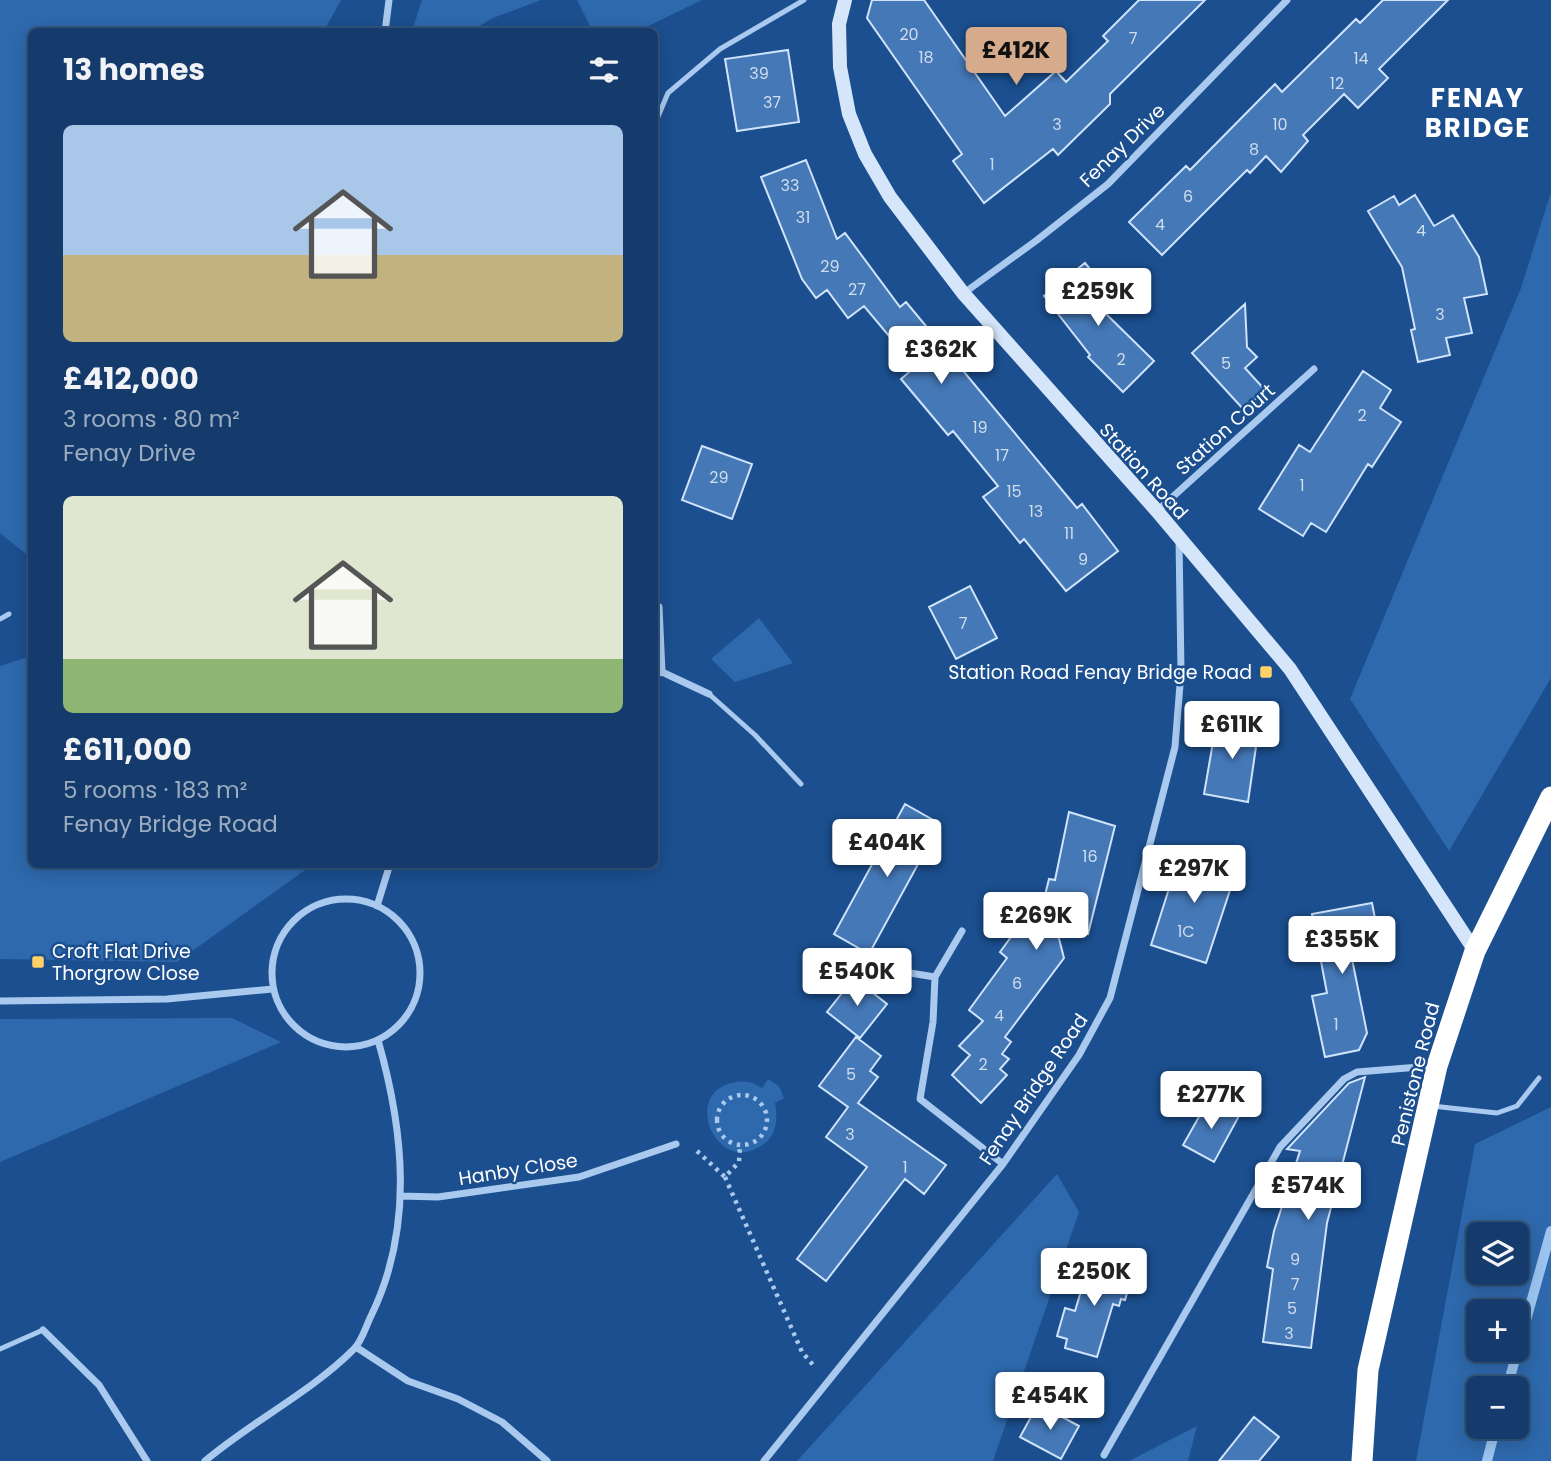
<!DOCTYPE html>
<html lang="en">
<head>
<meta charset="utf-8">
<style>
	body { margin:0; font-family:Poppins,sans-serif; background:#214673; color:#f1f3f6; height:100vh; display:flex; flex-direction:column; font-size:26px; white-space:nowrap }
	* { box-sizing:border-box; margin:0 }
	p { font-size:23px; color:#9dadc1 }
	.icon { flex:none; width:38px; height:38px; fill:none; stroke:currentColor; stroke-width:2; stroke-linecap:round; stroke-linejoin:round }
	.map { position:relative; flex:1; overflow:hidden }
	.side { position:absolute; left:28px; top:28px; width:630px; height:840px; display:flex; flex-direction:column; background:#143b6b; border-radius:10px; box-shadow:0 4px 18px #0003,0 0 0 2px #33557e }
	.side>* { flex:none }
	.buttons { position:absolute; left:1466px; top:1222px; display:grid; gap:14px }
	.buttons a { display:grid; place-items:center; width:63px; height:63px; border-radius:10px; background:#143b6b; box-shadow:0 4px 18px #0003,0 0 0 2px #33557e; font-size:35px }
	.price { position:absolute; translate:-50% -60px; padding:0 16px; border-radius:7px; background:#fff; color:#222; font-size:23px; line-height:46px; filter:drop-shadow(0 2px 4px #0008) }
	.price::after { content:''; position:absolute; left:50%; top:42px; width:21px; height:16px; margin-left:-10px; background:inherit; clip-path:polygon(0 0,100% 0,50% 100%) }
	.price.selected { background:#d6ab8b; color:#111 }
	ul { padding:0; list-style:none }
	li { display:grid; align-content:center; gap:14px; height:371px; padding:0 35px }
	li span { display:grid; place-items:center; height:217px; border-radius:10px; color:#555 }
	li>.icon { margin-inline-start:auto }
	span .icon { width:126px; height:126px; fill:#fffc; stroke-width:1 }
	li b { font-size:30px }
	h2 { display:flex; justify-content:space-between; align-items:center; height:84px; padding:0 35px; font-size:30px }
	.map>svg:first-child { display:block }
</style>
</head>
<body>
<div class="map">
<svg width="1551" height="1461" viewBox="0 0 1551 1461">
	<rect width="100%" height="100%" fill="#1b4f8f"/>
	<!-- green -->
	<path fill="#2e69ad" fill-rule="evenodd" d="M 0,0 L 341,0 L 324,31 L 32,32 L 31,558 L 0,533 Z
		M 422,0 L 541,0 L 493,18 L 471,31 L 412,31 Z
		M 577,0 L 702,0 L 638,31 L 593,32 Z
		M 1551,192 L 1551,678 L 1449,851 L 1350,699 L 1521,288 Z
		M 759,618 L 793,663 L 735,682 L 711,659 Z
		M 31,656 L 32,864 L 312,865 L 177,962 L 0,959 L 0,666 Z
		M 232,1018 L 281,1042 L 0,1162 L 0,1019 Z
		M 768,1079 L 779,1086 L 784,1098 L 775,1103 C 778,1120 777,1136 761,1146 C 717,1175 682,1096 731,1083 C 743,1080 752,1081 762,1088 Z
		M 1551,1107 L 1551,1461 L 1416,1461 L 1475,1144 ZM 1479,1234 L 1517,1234 L 1517,1272 L 1479,1272 ZM 1479,1311 L 1517,1311 L 1517,1349 L 1479,1349 ZM 1479,1388 L 1517,1388 L 1517,1426 L 1479,1426 Z
		M 1057,1174 L 1079,1212 L 993,1461 L 797,1461 Z
		M 1197,1426 L 1188,1461 L 1129,1461 Z"/>
	<g fill="none" stroke-linecap="round" stroke-linejoin="round">
		<!-- stream -->
		<path stroke="#9cc4f0" stroke-width="10" d="M 1507,1388 L 1551,1231
			M 1487,1461 L 1496,1426"/>
	</g>
	<!-- building -->
	<path fill="#4478b7" stroke="#cfe3fa" stroke-width="2" d="M 872,0 L 924,0 L 1005,116 L 1056,71 L 1066,82 L 1108,41 L 1103,36 L 1139,0 L 1205,0 L 1110,94 L 1110,104 L 1058,155 L 1053,149 L 984,203 L 953,161 L 962,154 L 867,18 Z
		M 1383,0 L 1448,0 L 1379,69 L 1388,78 L 1358,108 L 1344,94 L 1303,135 L 1308,141 L 1281,172 L 1266,156 L 1250,173 L 1247,170 L 1162,255 L 1129,222 L 1186,166 L 1190,170 L 1275,84 L 1282,92 L 1356,19 L 1360,23 Z
		M 788,50 L 799,122 L 737,131 L 725,59 Z
		M 806,160 L 837,239 L 845,233 L 900,307 L 906,302 L 1077,508 L 1082,504 L 1118,551 L 1066,591 L 1024,539 L 1020,543 L 983,497 L 998,486 L 953,431 L 948,435 L 901,379 L 915,367 L 864,306 L 848,318 L 827,290 L 816,298 L 802,279 L 761,177 Z
		M 1415,195 L 1434,226 L 1453,215 L 1479,257 L 1487,294 L 1464,298 L 1472,333 L 1446,338 L 1450,355 L 1418,362 L 1411,330 L 1415,329 L 1402,267 L 1368,211 L 1394,196 L 1399,205 Z
		M 1085,263 L 1110,293 L 1096,304 L 1154,361 L 1123,392 L 1088,357 L 1090,355 L 1044,296 Z
		M 1245,304 L 1247,347 L 1257,357 L 1245,368 L 1265,390 L 1244,410 L 1192,353 Z
		M 1363,371 L 1391,390 L 1380,408 L 1401,422 L 1372,467 L 1368,464 L 1326,532 L 1311,523 L 1303,536 L 1259,509 L 1299,445 L 1310,452 Z
		M 702,446 L 752,464 L 732,519 L 682,500 Z
		M 970,586 L 997,638 L 956,659 L 929,607 Z
		M 1217,719 L 1259,726 L 1248,802 L 1204,794 Z
		M 905,804 L 940,824 L 869,954 L 834,934 Z
		M 1069,812 L 1115,826 L 1088,934 L 1056,927 L 1064,958 L 1005,1037 L 1011,1042 L 1002,1054 L 1009,1059 L 1000,1069 L 1007,1075 L 981,1103 L 952,1075 L 970,1055 L 959,1046 L 983,1021 L 969,1010 L 1007,958 L 1000,952 L 1022,922 L 1036,932 L 1049,879 L 1055,880 Z
		M 1182,848 L 1238,866 L 1206,963 L 1151,945 Z
		M 1372,903 L 1378,934 L 1366,936 L 1369,957 L 1352,959 L 1367,1033 L 1359,1050 L 1325,1057 L 1312,996 L 1327,993 L 1312,914 Z
		M 854,978 L 887,1004 L 860,1038 L 827,1012 Z
		M 856,1037 L 881,1056 L 870,1071 L 878,1077 L 858,1103 L 946,1165 L 924,1194 L 905,1179 L 826,1281 L 797,1259 L 867,1167 L 826,1137 L 848,1107 L 819,1086 Z
		M 1365,1077 L 1327,1223 L 1311,1348 L 1263,1342 L 1273,1269 L 1267,1267 L 1274,1231 L 1300,1151 L 1287,1149 L 1349,1083 Z
		M 1209,1099 L 1239,1116 L 1214,1162 L 1183,1145 Z
		M 1090,1261 L 1133,1273 L 1125,1300 L 1121,1299 L 1119,1306 L 1113,1304 L 1097,1357 L 1065,1348 L 1067,1339 L 1057,1336 L 1065,1308 L 1075,1311 Z
		M 1038,1404 L 1079,1426 L 1061,1459 L 1020,1437 Z
		M 1254,1417 L 1279,1437 L 1259,1461 L 1219,1461 Z"/>
	<g fill="none" stroke-linecap="round" stroke-linejoin="round">
		<!-- path -->
		<path stroke="#a9c9ee" stroke-width="4.5" stroke-dasharray="3.5 5" stroke-linecap="butt" d="M717 1120a25 25 0 1 1 50 0a25 25 0 1 1-50 0Z
			M 697,1151 L 725,1177 L 739,1162 L 740,1146
			M 725,1177 L 802,1352 L 814,1366"/>
		<!-- lane -->
		<path stroke="#a9c9ee" stroke-width="5" d="M 654,126 L 668,93 L 720,49 L 804,0
			M 0,619 L 9,614
			M 709,694 L 755,735 L 801,784
			M 1432,1106 L 1497,1113 L 1517,1106 L 1539,1078
			M 0,1349 L 43,1330"/>
		<!-- street -->
		<path stroke="#a9c9ee" stroke-width="7" d="M 385,32 L 389,0
			M 964,293 L 1037,240 L 1108,184 L 1287,0
			M 1157,511 L 1314,369
			M 659,607 L 662,672
			M 654,675 L 662,672 L 709,694
			M272 973a74 74 0 1 1 148 0a74 74 0 1 1-148 0Z
			M 377,906 L 390,864
			M 962,931 L 935,977 L 933,1022 L 920,1099 L 1003,1164
			M 891,970 L 935,977
			M 0,1001 L 167,999 L 273,989
			M 401,1196 L 438,1197 L 579,1177 L 676,1144
			M 43,1330 L 99,1385 L 147,1461
			M 356,1347 L 408,1381 L 458,1399 L 502,1422 L 547,1461
			M 1104,1455 L 1280,1147 L 1344,1079 L 1357,1072 L 1432,1066
			M 205,1461 C 252,1421 310,1393 354,1349 C 362,1341 366,1326 371,1316 C 414,1228 404,1131 378,1040
			M 764,1461 L 1003,1164 L 1079,1055 L 1110,998 L 1175,747 L 1181,672 L 1179,539"/>
		<!-- secondary -->
		<path stroke="#d6e6fa" stroke-width="14" d="M 845,0 L 839,24 L 840,67 L 849,114 L 865,154 L 890,197 L 963,293 L 1157,511 L 1290,669 L 1475,951"/>
		<!-- highway -->
		<path stroke="#fff" stroke-width="21" d="M 1362,1461 L 1368,1370 L 1437,1066 L 1475,951 L 1551,797"/>
	</g>
	<!-- markers -->
	<g fill="#ffd166" stroke="#1b4f8f" stroke-width="2.5">
		<rect x="1259" y="665" width="14" height="14" rx="3.5"/>
		<rect x="31" y="955" width="14" height="14" rx="3.5"/>
	</g>
	<g text-anchor="middle" stroke-width="5" stroke-linejoin="round" paint-order="stroke">
		<!-- number labels -->
		<g font-size="16" fill="#d0dded">
			<text x="909" y="40">20</text>
			<text x="1133" y="44">7</text>
			<text x="926" y="63">18</text>
			<text x="1361" y="64">14</text>
			<text x="759" y="79">39</text>
			<text x="1337" y="89">12</text>
			<text x="772" y="108">37</text>
			<text x="1057" y="130">3</text>
			<text x="1280" y="130">10</text>
			<text x="1254" y="155">8</text>
			<text x="992" y="170">1</text>
			<text x="790" y="191">33</text>
			<text x="1188" y="202">6</text>
			<text x="803" y="223">31</text>
			<text x="1160" y="230">4</text>
			<text x="1421" y="236">4</text>
			<text x="830" y="272">29</text>
			<text x="857" y="295">27</text>
			<text x="1440" y="320">3</text>
			<text x="1121" y="365">2</text>
			<text x="1226" y="369">5</text>
			<text x="1362" y="421">2</text>
			<text x="980" y="433">19</text>
			<text x="1002" y="461">17</text>
			<text x="719" y="483">29</text>
			<text x="1302" y="491">1</text>
			<text x="1014" y="497">15</text>
			<text x="1036" y="517">13</text>
			<text x="1069" y="539">11</text>
			<text x="1083" y="565">9</text>
			<text x="963" y="629">7</text>
			<text x="1090" y="862">16</text>
			<text x="1186" y="937">1C</text>
			<text x="1017" y="989">6</text>
			<text x="999" y="1021">4</text>
			<text x="1336" y="1030">1</text>
			<text x="983" y="1070">2</text>
			<text x="851" y="1080">5</text>
			<text x="850" y="1140">3</text>
			<text x="905" y="1173">1</text>
			<text x="1295" y="1265">9</text>
			<text x="1295" y="1290">7</text>
			<text x="1292" y="1314">5</text>
			<text x="1289" y="1339">3</text>
		</g>
		<!-- street labels -->
		<g font-size="19" fill="#fff" stroke="#1b4f8f">
			<text transform="translate(1122 145) rotate(-44)" y="7">Fenay Drive</text>
			<text transform="translate(1225 429) rotate(-42)" y="7">Station Court</text>
			<text transform="translate(1144 471) rotate(48)" y="7">Station Road</text>
			<text transform="translate(1415 1074) rotate(-76)" y="7">Penistone Road</text>
			<text transform="translate(1033 1089) rotate(-56)" y="7">Fenay Bridge Road</text>
			<text transform="translate(518 1169) rotate(-9)" y="7">Hanby Close</text>
		</g>
		<!-- poi labels -->
		<g font-size="19" fill="#fff" stroke="#1b4f8f" text-anchor="end">
			<text x="1252" y="679">Station Road Fenay Bridge Road</text>
			<text x="52" y="958" text-anchor="start">Croft Flat Drive<tspan x="52" dy="22">Thorgrow Close</tspan></text>
		</g>
		<!-- district labels -->
		<g font-size="26" font-weight="bold" letter-spacing="2" fill="#fff" stroke="#1b4f8f">
			<text x="1478" y="107">FENAY<tspan x="1478" dy="30">BRIDGE</tspan></text>
		</g>
	</g>
</svg>
<div class="buttons">
<a><svg class="icon" aria-label="layers" viewBox="0 0 24 24"><path d="M12 4l9 5-9 5-9-5zM3 14l9 5 9-5"/></svg></a>
<a>+</a>
<a>−</a>
</div>
<b class="price selected" style="left:1016px;top:87px">£412K</b>
<b class="price" style="left:1098px;top:328px">£259K</b>
<b class="price" style="left:941px;top:386px">£362K</b>
<b class="price" style="left:1232px;top:761px">£611K</b>
<b class="price" style="left:887px;top:879px">£404K</b>
<b class="price" style="left:1194px;top:905px">£297K</b>
<b class="price" style="left:1036px;top:952px">£269K</b>
<b class="price" style="left:1342px;top:976px">£355K</b>
<b class="price" style="left:857px;top:1008px">£540K</b>
<b class="price" style="left:1211px;top:1131px">£277K</b>
<b class="price" style="left:1308px;top:1222px">£574K</b>
<b class="price" style="left:1094px;top:1308px">£250K</b>
<b class="price" style="left:1050px;top:1432px">£454K</b>
<section class="side">
<h2>13 homes<svg class="icon" aria-label="filters" viewBox="0 0 24 24"><path d="M4 7h16M4 17h16"/><circle cx="9" cy="7" r="2"/><circle cx="15" cy="17" r="2"/></svg></h2>
<ul>
<li><span style="background:linear-gradient(#a9c7e8 60%,#c2b280 0)"><svg class="icon" aria-label="home" viewBox="0 0 24 24"><path d="M3 11l9-7 9 7M6 9v11h12V9"/></svg></span><div><b>£412,000</b><p>3 rooms · 80 m²</p><p>Fenay Drive</p></div></li>
<li><span style="background:linear-gradient(#dfe7d0 75%,#8fb573 0)"><svg class="icon" aria-label="home" viewBox="0 0 24 24"><path d="M3 11l9-7 9 7M6 9v11h12V9"/></svg></span><div><b>£611,000</b><p>5 rooms · 183 m²</p><p>Fenay Bridge Road</p></div></li>
</ul>
</section>
</div>
</body>
</html>
